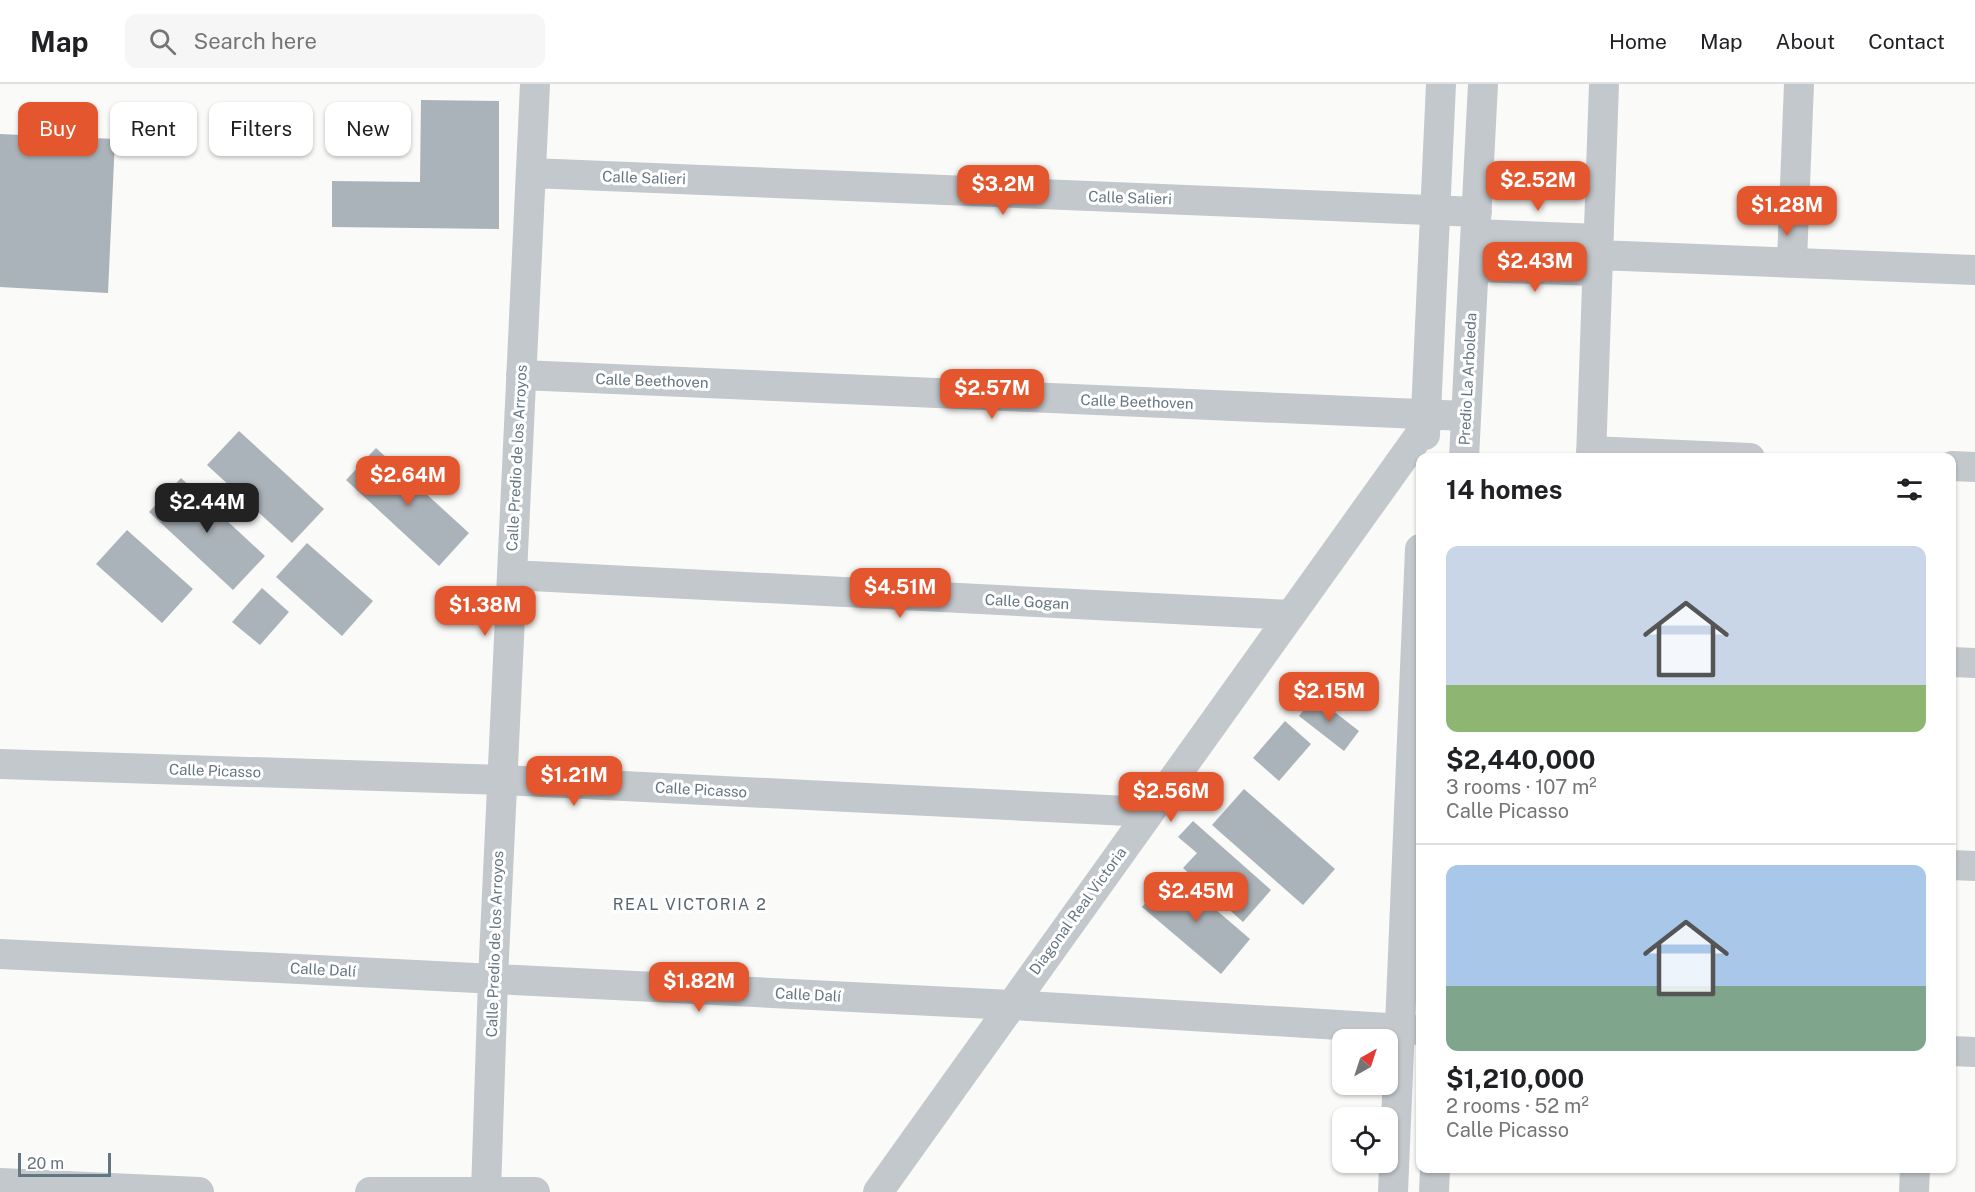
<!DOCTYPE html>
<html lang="en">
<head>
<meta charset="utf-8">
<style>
	body { margin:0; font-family:"Public Sans",sans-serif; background:#f6f6f6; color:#202124; height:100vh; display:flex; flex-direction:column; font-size:22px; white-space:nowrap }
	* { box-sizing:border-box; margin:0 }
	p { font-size:20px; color:#757577 }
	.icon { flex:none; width:33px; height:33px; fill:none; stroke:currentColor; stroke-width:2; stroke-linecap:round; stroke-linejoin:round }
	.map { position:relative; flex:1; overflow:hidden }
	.details { position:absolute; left:1416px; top:369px; width:540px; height:720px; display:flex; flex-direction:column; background:#fff; border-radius:12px; box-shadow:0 2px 4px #0004 }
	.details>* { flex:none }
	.hud { position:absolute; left:18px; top:18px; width:570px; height:54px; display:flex; gap:12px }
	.needle { width:39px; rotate:39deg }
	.fabs { position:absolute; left:1332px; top:945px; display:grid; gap:12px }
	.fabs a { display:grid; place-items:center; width:66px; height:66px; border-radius:12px; background:#fff; box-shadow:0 2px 4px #0004; font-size:30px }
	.scale { position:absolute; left:18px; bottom:15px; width:93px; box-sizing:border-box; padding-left:6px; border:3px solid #657683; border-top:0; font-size:16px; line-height:21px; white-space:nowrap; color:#657683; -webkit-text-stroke:4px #fff; paint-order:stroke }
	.price { position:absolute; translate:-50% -51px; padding:0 14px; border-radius:12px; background:#e4572e; color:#fff; font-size:20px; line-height:39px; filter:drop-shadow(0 2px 3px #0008) }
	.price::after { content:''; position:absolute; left:50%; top:36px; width:18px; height:14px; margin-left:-9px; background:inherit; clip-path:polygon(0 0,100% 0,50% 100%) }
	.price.selected { background:#222; color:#fff }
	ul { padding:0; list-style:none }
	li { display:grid; align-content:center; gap:12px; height:318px; padding:0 30px }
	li+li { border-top:2px solid #e0e0e0 }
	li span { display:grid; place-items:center; height:186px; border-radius:12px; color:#555 }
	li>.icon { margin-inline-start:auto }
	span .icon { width:108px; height:108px; fill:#fffc; stroke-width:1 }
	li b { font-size:26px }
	h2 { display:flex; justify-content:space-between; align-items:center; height:72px; padding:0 30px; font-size:26px }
	.tag { padding:0 21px; border-radius:12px; background:#fff; box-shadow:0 2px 4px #0004; font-size:21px; line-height:54px }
	.tag.selected { background:#e4572e; color:#fff }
	header { display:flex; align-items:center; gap:36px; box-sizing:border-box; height:84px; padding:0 30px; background:#fff; border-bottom:2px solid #e0e0e0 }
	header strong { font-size:28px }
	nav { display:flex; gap:33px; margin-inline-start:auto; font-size:21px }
	.search { width:420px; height:54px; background:#f6f6f6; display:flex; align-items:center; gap:15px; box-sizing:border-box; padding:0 21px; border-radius:12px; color:#757577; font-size:22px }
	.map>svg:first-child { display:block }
</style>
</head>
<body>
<header>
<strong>Map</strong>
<div class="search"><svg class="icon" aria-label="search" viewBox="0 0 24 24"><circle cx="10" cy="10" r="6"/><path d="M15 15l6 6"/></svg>Search here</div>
<nav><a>Home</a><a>Map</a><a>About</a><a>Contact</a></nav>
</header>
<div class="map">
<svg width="1975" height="1108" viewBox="0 0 1975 1108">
	<rect width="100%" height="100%" fill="#fafaf8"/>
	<!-- building -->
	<path fill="#aab3b9" d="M 421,16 L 499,17 L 499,145 L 332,143 L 332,97 L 420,98 Z
		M 0,50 L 115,55 L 108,209 L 0,203 Z
		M 239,347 L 324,425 L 292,459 L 207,381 Z
		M 376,364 L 469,449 L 439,482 L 346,396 Z
		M 181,394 L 265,472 L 233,506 L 149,428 Z
		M 127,446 L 193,505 L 162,539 L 96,480 Z
		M 307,459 L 373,517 L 342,552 L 276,493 Z
		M 262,504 L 289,528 L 260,561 L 232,538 Z
		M 1314,612 L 1359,647 L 1344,667 L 1299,632 Z
		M 1285,637 L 1311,660 L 1279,697 L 1253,674 Z
		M 1244,705 L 1335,785 L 1303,821 L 1212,741 Z
		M 1193,737 L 1271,806 L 1243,838 L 1183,784 L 1197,769 L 1178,753 Z
		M 1172,788 L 1250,855 L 1221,890 L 1142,823 Z"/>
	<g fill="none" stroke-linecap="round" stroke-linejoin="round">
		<!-- minor -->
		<path stroke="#c3c8cc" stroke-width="30" d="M 531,89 L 1477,128
			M 1476,150 L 1598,155
			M 1598,171 L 1975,186
			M 1792,177 L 1799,0
			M 1474,183 L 1597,187
			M 521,291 L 1465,332
			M 1425,351 L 1441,0
			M 1591,367 L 1750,374
			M 1464,374 L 1483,0
			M 1591,374 L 1604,0
			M 1952,382 L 1975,383
			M 512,491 L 1290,531
			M 1952,578 L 1975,579
			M 0,680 L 503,696 L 1149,728
			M 1952,781 L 1975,782
			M 0,870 L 1011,921 L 1420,946
			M 1952,967 L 1975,968
			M 0,1099 L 199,1108
			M 370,1108 L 535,1108
			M 486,1108 L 493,895 L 535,0
			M 878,1108 L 1426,342
			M 1393,1108 L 1420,465
			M 1434,1108 L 1435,1084
			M 1914,1108 L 1915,1084"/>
	</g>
	<g text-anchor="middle" stroke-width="6" stroke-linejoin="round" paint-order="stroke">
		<!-- street labels -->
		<g font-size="15" fill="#657683" stroke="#fff">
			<text transform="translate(644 94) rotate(2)" y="5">Calle Salieri</text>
			<text transform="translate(1130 114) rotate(2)" y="5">Calle Salieri</text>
			<text transform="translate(1468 295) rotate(-87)" y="5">Predio La Arboleda</text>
			<text transform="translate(652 297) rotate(2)" y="5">Calle Beethoven</text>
			<text transform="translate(1137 318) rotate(2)" y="5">Calle Beethoven</text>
			<text transform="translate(517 374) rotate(-87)" y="5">Calle Predio de los Arroyos</text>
			<text transform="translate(1027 518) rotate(3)" y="5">Calle Gogan</text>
			<text transform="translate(215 687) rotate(2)" y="5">Calle Picasso</text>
			<text transform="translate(701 706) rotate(3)" y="5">Calle Picasso</text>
			<text transform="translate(1078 827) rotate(-54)" y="5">Diagonal Real Victoria</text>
			<text transform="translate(495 860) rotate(-88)" y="5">Calle Predio de los Arroyos</text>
			<text transform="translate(323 886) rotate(3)" y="5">Calle Dalí</text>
			<text transform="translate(808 911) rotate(3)" y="5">Calle Dalí</text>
		</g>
		<!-- neighbourhood labels -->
		<g font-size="16" letter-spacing="1.5" fill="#57646e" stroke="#fff">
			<text x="690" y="826">REAL VICTORIA 2</text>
		</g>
	</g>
</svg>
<div class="fabs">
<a><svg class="needle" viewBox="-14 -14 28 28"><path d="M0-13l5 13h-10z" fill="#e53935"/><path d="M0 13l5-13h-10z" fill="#757577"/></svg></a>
<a><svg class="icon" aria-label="locate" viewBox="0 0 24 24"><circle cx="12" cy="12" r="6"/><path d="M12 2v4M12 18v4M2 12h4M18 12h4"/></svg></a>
</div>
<div class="scale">20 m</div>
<b class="price" style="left:1538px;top:128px">$2.52M</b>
<b class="price" style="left:1003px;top:132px">$3.2M</b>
<b class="price" style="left:1787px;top:153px">$1.28M</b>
<b class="price" style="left:1535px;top:209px">$2.43M</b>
<b class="price" style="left:992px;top:336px">$2.57M</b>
<b class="price" style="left:408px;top:423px">$2.64M</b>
<b class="price selected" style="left:207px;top:450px">$2.44M</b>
<b class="price" style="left:900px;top:535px">$4.51M</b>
<b class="price" style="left:485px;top:553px">$1.38M</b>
<b class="price" style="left:1329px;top:639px">$2.15M</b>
<b class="price" style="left:574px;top:723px">$1.21M</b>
<b class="price" style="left:1171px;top:739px">$2.56M</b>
<b class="price" style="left:1196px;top:839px">$2.45M</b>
<b class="price" style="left:699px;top:929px">$1.82M</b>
<div class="hud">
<a class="tag selected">Buy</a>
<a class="tag">Rent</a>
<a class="tag">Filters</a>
<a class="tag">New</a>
</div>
<section class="details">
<h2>14 homes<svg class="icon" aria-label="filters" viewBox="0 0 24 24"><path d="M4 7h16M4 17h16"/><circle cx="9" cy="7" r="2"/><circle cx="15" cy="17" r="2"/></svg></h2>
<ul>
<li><span style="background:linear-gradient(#c9d6e8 75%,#8fb573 0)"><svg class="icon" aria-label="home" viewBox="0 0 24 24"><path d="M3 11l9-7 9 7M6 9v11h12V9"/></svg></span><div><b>$2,440,000</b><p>3 rooms · 107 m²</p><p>Calle Picasso</p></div></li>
<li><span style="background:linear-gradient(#a9c7e8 65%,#7fa58c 0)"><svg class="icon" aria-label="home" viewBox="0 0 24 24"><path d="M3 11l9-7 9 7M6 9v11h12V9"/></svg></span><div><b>$1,210,000</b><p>2 rooms · 52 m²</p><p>Calle Picasso</p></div></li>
</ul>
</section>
</div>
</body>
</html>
